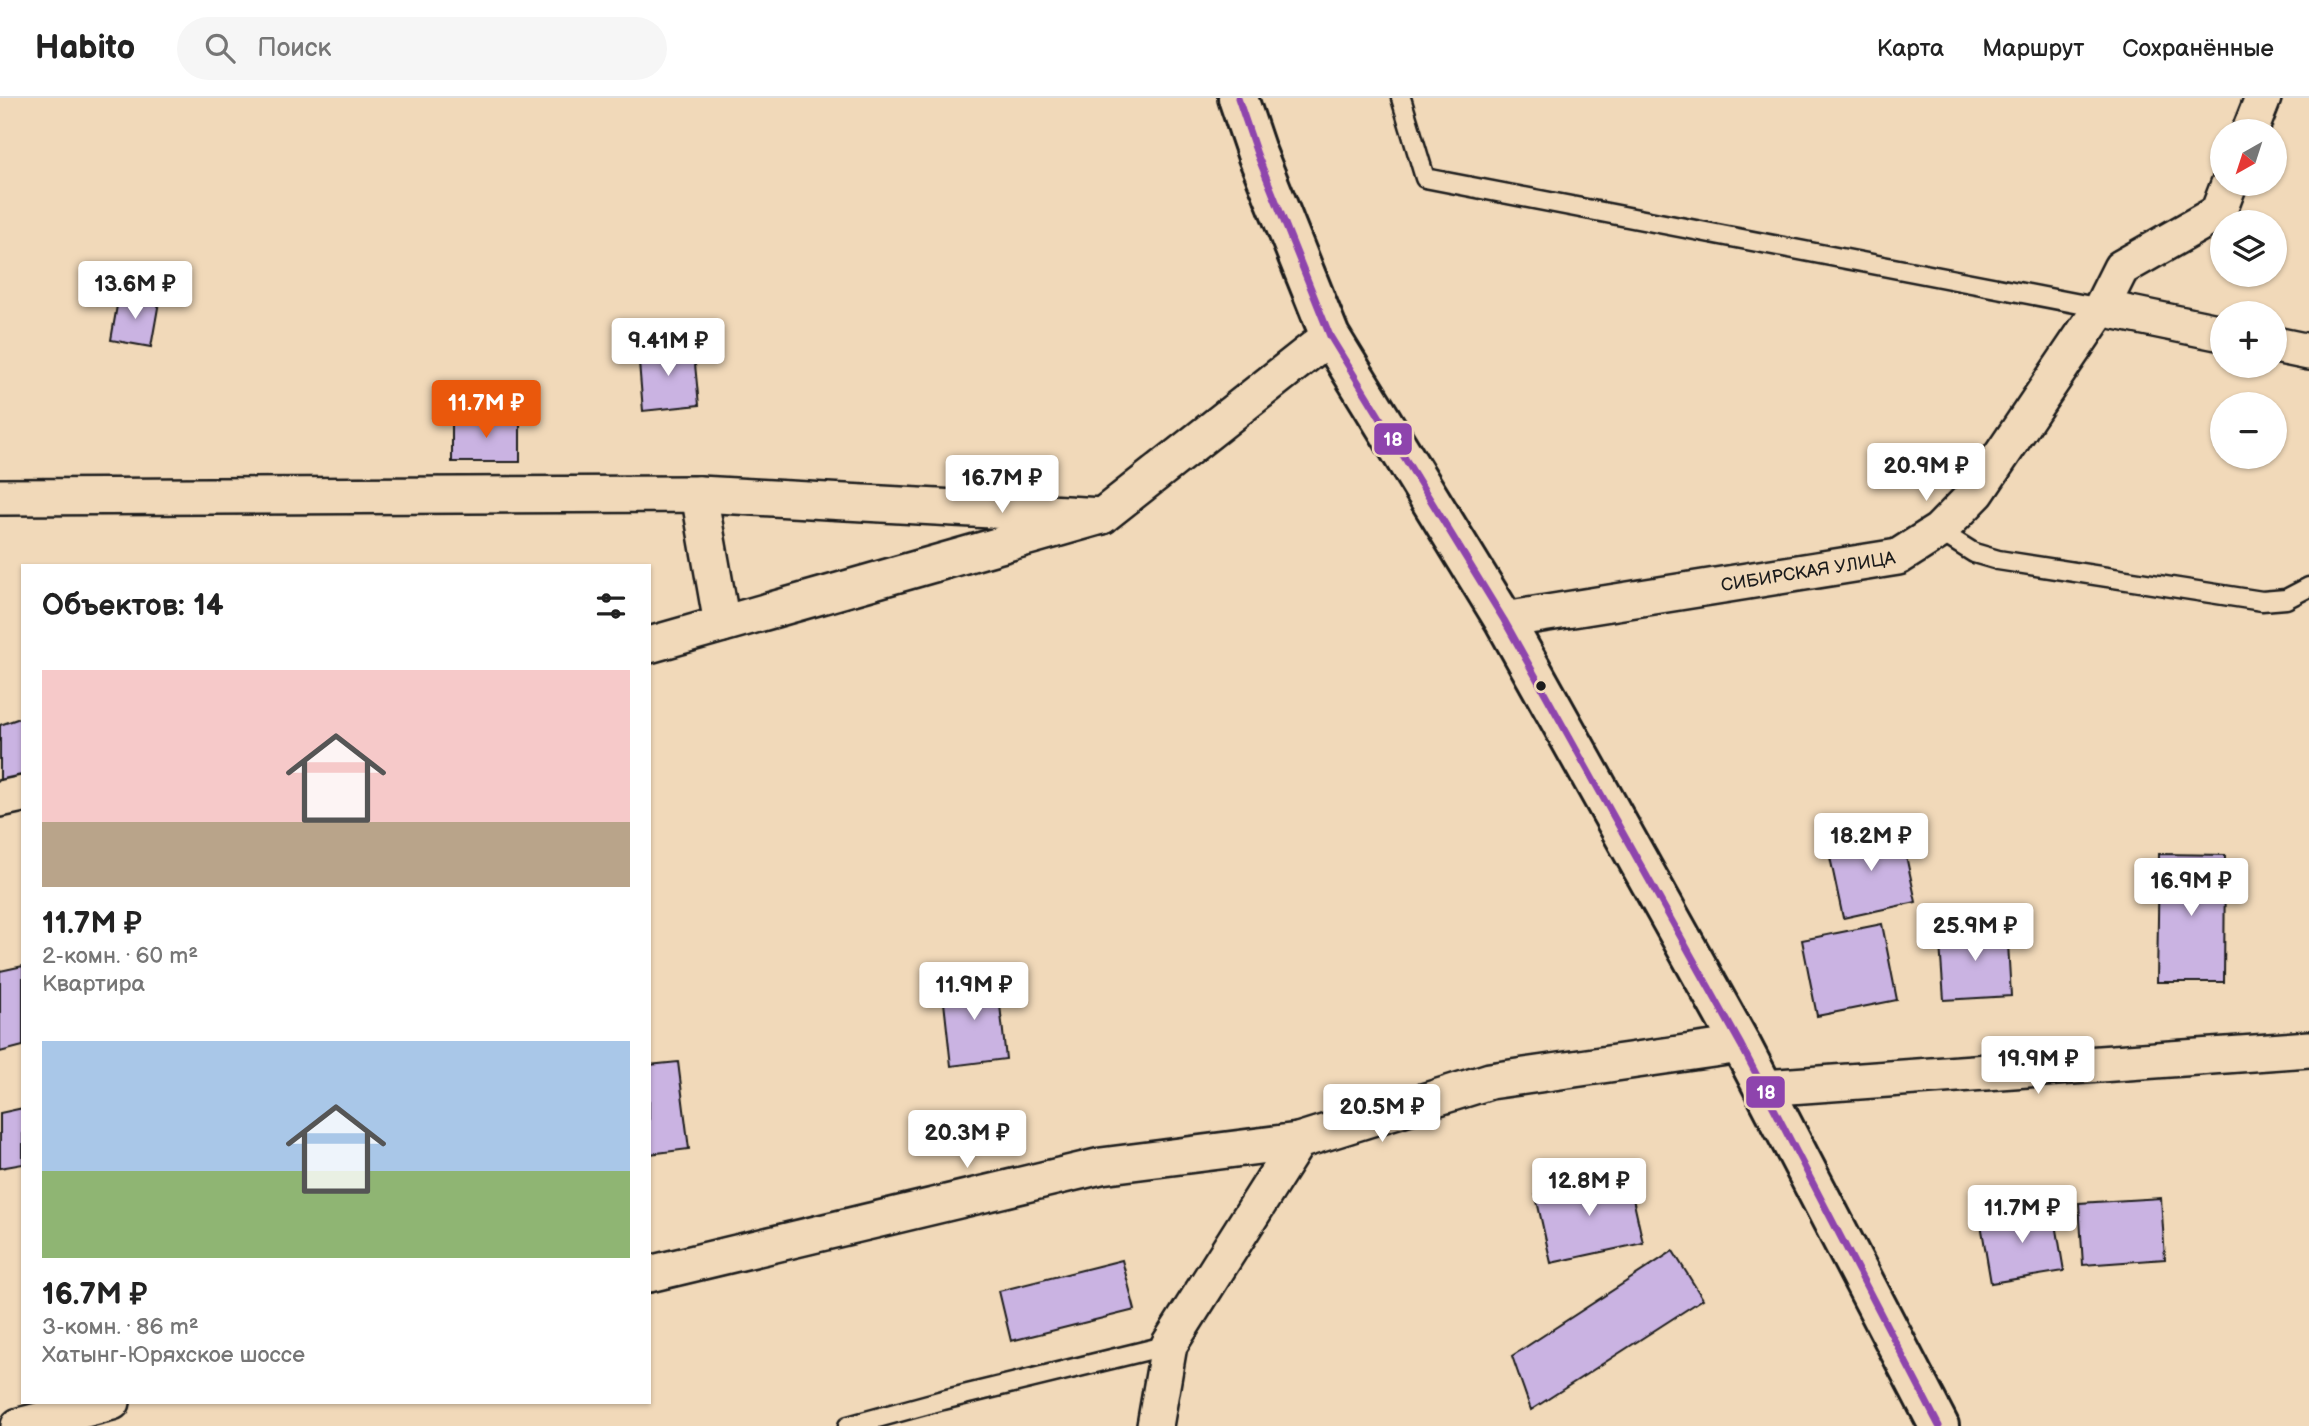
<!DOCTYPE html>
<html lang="ru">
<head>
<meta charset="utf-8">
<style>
	body { margin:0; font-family:"Balsamiq Sans",sans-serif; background:#f6f6f6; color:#222; height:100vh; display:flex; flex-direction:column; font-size:26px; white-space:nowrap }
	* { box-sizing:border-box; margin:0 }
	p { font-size:23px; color:#767676 }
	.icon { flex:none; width:38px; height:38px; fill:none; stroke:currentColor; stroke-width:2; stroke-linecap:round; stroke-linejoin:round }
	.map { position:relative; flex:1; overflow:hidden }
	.panel { position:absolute; left:21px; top:466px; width:630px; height:840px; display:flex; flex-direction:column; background:#fff; border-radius:0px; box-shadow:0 2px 5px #0004 }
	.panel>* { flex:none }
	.needle { width:46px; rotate:219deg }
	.tools { position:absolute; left:2210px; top:21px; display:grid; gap:14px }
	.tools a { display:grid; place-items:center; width:77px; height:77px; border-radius:50%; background:#fff; box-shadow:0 2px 5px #0004; font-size:35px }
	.price { position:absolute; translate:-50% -60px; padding:0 16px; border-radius:7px; background:#fff; color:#222; font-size:23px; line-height:46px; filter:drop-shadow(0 2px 4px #0008) }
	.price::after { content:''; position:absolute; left:50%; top:42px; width:21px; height:16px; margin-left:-10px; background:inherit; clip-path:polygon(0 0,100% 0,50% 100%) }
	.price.active { background:#ea580c; color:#fff }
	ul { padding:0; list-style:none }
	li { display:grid; align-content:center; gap:14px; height:371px; padding:0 21px }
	li span { display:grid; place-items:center; height:217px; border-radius:0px; color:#555 }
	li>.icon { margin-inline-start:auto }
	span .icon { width:126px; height:126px; fill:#fffc; stroke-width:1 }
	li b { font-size:30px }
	h2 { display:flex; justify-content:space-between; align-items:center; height:84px; padding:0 21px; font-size:30px }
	header { display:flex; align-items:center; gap:42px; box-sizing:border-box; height:98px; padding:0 35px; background:#fff; border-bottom:2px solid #e0e0e0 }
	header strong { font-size:33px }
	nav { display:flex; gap:38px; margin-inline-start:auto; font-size:24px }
	.search { width:490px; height:63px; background:#f6f6f6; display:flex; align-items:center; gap:18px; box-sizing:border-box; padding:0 24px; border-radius:38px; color:#767676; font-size:26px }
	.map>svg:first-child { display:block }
</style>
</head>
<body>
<header>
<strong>Habito</strong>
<div class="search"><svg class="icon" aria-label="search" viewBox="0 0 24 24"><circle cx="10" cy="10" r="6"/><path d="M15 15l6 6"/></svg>Поиск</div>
<nav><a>Карта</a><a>Маршрут</a><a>Сохранённые</a></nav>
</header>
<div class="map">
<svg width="2309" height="1328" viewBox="0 0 2309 1328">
	<rect width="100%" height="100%" fill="#f1d9b9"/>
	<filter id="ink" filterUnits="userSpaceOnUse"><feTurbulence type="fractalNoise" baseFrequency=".0143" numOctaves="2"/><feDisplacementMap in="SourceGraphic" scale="14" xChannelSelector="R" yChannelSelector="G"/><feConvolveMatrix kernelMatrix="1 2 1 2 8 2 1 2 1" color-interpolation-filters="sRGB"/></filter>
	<g filter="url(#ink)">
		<!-- building -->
		<path fill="#cab3e2" stroke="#1c1c1c" stroke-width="2" d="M 119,196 L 159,204 L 151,249 L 111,242 Z
			M 693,246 L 699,307 L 643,313 L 638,252 Z
			M 452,320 L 520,321 L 520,364 L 452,364 Z
			M 23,619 L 23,681 L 0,689 L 0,627 Z
			M 1900,730 L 1916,804 L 1843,820 L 1827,745 Z
			M 2159,756 L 2225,757 L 2224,884 L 2157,884 Z
			M 1882,826 L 1897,902 L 1817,918 L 1802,842 Z
			M 2007,828 L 2011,898 L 1944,902 L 1939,832 Z
			M 23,868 L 23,948 L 0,954 L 0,873 Z
			M 997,880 L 1006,961 L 951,968 L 942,886 Z
			M 678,964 L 689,1051 L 649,1056 L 649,967 Z
			M 23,1010 L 23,1066 L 0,1070 L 0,1015 Z
			M 1627,1074 L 1643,1145 L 1551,1165 L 1535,1094 Z
			M 2161,1100 L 2165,1161 L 2083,1167 L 2079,1105 Z
			M 2053,1108 L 2064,1173 L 1991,1185 L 1980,1120 Z
			M 1673,1153 L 1703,1201 L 1531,1312 L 1512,1258 Z
			M 1122,1162 L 1135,1212 L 1011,1243 L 999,1193 Z"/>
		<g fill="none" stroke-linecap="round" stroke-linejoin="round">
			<!-- service casing -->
			<g stroke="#1c1c1c" stroke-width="23">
				<path id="service" d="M 1401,0 L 1425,80 L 2101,210
					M 1939,433 L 1974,455 L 1998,462 L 2262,503 L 2286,501 L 2309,489
					M 848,1328 L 943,1302 L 1169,1247"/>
			</g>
			<!-- minor casing -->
			<g stroke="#1c1c1c" stroke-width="40">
				<g id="minor">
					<path d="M 2250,33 L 2263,0"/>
					<path d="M 2101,210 L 2222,235"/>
					<path d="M 2275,247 L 2309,254"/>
					<path d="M 699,396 L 722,526"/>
					<path d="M 0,399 L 699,396 L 1102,418"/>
					<path id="s1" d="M 1504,522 L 1898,459 L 1939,433 L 1977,394 L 2101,210 L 2121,170 L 2218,115 L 2229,86"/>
					<path d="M 649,547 L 1102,418 L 1330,238"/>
					<path d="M 0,701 L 23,696"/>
					<path d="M 1763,990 L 2309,951"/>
					<path d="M 649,1176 L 1101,1068 L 1298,1043"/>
					<path d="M 19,1328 L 112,1304"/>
					<path d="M 1155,1328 L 1169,1247 L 1298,1043 L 1490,983 L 1741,947"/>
				</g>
			</g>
			<!-- tertiary casing -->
			<g stroke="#1c1c1c" stroke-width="44">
				<path id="tertiary" d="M 1238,0 L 1257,56 L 1330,238 L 1504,522 L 1741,947 L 1939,1328"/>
			</g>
			<!-- service -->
			<use href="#service" stroke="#f1d9b9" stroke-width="18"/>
			<!-- minor -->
			<use href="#minor" stroke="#f1d9b9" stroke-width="35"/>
			<!-- tertiary -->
			<use href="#tertiary" stroke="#f1d9b9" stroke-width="38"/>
			<!-- bus-1 casing -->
			<g stroke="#f1d9b9" stroke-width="12">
				<path id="bus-1" d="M 1238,0 L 1257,56 L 1330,238 L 1504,522 L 1741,947 L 1939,1328"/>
			</g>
			<!-- bus-1 -->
			<use href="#bus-1" stroke="#8e44ad" stroke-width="7"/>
		</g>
	</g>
	<!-- markers -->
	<circle fill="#1c1c1c" stroke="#f1d9b9" stroke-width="2.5" cx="1541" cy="588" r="6"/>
	<g text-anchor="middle" stroke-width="5" stroke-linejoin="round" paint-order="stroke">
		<!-- street labels -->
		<g font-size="18" fill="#1c1c1c" stroke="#f1d9b9">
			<text dy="6" stroke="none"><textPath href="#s1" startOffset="308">СИБИРСКАЯ УЛИЦА</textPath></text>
		</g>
	</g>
	<g stroke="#f1d9b9" stroke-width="2.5">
		<rect x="1373" y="324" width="40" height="34" rx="7" fill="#8e44ad"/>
		<rect x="1745" y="977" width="41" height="34" rx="7" fill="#8e44ad"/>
	</g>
	<g font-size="19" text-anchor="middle" font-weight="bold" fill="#fff">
		<text x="1393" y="348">18</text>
		<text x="1766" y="1001">18</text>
	</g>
</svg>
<div class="tools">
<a><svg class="needle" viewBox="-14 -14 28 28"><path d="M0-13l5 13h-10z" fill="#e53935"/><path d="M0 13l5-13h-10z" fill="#767676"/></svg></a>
<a><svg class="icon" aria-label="layers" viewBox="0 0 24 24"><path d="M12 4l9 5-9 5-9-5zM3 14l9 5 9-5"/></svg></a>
<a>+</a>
<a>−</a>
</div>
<b class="price" style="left:135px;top:223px">13.6M ₽</b>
<b class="price" style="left:668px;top:280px">9.41M ₽</b>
<b class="price active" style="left:486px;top:342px">11.7M ₽</b>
<b class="price" style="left:1926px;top:405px">20.9M ₽</b>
<b class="price" style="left:1002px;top:417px">16.7M ₽</b>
<b class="price" style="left:1871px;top:775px">18.2M ₽</b>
<b class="price" style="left:2191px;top:820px">16.9M ₽</b>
<b class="price" style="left:1975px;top:865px">25.9M ₽</b>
<b class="price" style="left:974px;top:924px">11.9M ₽</b>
<b class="price" style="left:2038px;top:998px">19.9M ₽</b>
<b class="price" style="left:1382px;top:1046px">20.5M ₽</b>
<b class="price" style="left:967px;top:1072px">20.3M ₽</b>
<b class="price" style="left:1589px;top:1120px">12.8M ₽</b>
<b class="price" style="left:2022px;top:1147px">11.7M ₽</b>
<section class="panel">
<h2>Объектов: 14<svg class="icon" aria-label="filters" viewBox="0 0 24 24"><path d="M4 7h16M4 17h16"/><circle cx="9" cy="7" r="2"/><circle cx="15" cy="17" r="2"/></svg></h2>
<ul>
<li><span style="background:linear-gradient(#f6c9c9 70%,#b9a48a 0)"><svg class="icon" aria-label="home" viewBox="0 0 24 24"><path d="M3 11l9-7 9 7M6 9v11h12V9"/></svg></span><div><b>11.7M ₽</b><p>2-комн. · 60 m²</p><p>Квартира</p></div></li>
<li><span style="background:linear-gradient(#a9c7e8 60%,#8fb573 0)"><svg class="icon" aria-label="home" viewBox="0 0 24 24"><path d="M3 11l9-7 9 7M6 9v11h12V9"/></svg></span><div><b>16.7M ₽</b><p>3-комн. · 86 m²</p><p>Хатынг-Юряхское шоссе</p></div></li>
</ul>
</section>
</div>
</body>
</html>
